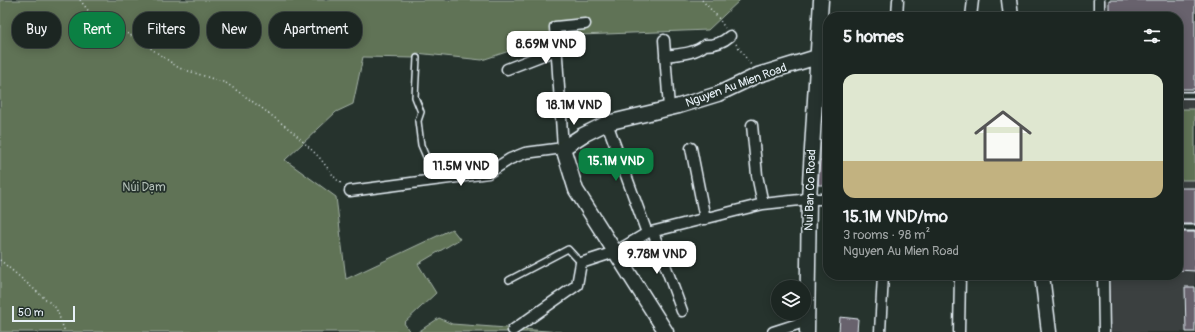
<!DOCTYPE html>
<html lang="en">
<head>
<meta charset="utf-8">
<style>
	body { margin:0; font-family:Pangolin,sans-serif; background:#29322f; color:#f1f3f6; height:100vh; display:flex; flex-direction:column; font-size:15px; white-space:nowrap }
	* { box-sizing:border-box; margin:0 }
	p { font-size:13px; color:#a0a5a5 }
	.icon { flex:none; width:22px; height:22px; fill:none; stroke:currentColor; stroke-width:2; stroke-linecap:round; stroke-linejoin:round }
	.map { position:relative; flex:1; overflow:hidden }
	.drawer { position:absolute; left:823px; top:12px; width:360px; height:268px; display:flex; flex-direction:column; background:#1c2622; border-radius:16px; box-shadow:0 2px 10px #0003,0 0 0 1px #3a4340 }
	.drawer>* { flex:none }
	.top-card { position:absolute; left:12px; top:12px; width:380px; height:36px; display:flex; gap:8px }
	.controls { position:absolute; left:771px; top:280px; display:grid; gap:8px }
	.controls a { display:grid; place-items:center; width:40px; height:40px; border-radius:50%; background:#1c2622; box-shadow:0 2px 10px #0003,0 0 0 1px #3a4340; font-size:20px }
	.scale { position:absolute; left:12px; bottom:10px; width:63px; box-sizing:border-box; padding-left:4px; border:2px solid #e8f1f8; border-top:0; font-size:11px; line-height:14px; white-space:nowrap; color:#e8f1f8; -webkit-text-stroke:3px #26332d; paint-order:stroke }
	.price { position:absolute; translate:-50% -34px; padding:0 9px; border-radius:8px; background:#fff; color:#222; font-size:13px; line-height:26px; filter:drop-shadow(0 1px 2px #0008) }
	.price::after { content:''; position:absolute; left:50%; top:24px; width:12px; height:9px; margin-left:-6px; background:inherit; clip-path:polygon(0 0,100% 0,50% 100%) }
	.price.on { background:#0b8043; color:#fff }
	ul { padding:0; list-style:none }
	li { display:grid; align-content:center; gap:8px; height:212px; padding:0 20px }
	li span { display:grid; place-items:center; height:124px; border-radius:12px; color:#555 }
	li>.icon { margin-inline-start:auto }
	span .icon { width:72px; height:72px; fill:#fffc; stroke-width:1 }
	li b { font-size:17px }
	h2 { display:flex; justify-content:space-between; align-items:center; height:48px; padding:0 20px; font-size:17px }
	.chip { padding:0 14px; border-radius:16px; background:#1c2622; box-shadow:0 2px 10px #0003,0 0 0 1px #3a4340; font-size:14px; line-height:36px }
	.chip.on { background:#0b8043; color:#fff }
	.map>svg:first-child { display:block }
</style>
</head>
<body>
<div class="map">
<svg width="1195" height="332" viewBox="0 0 1195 332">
	<rect width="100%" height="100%" fill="#26332d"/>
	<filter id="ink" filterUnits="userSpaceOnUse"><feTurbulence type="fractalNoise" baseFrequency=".025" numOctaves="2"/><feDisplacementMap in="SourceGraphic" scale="8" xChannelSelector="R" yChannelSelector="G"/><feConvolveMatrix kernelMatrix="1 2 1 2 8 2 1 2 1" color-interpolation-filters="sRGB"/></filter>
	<g filter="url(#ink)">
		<!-- built -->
		<path fill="#3a4140" d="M 1103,0 L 1195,0 L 1195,332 L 1104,332 L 1104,275 L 1178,275 L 1178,17 L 1103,17 Z"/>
		<!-- green -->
		<path fill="#607356" stroke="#a4b2a7" d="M 0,0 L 740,0 L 708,30 L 555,36 L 482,60 L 416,53 L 414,58 L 363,57 L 353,104 L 336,112 L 285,160 L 336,197 L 346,279 L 452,229 L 460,239 L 418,264 L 436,293 L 404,323 L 410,332 L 0,332 Z
			M 1178,109 L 1195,109 L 1195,180 L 1178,180 Z
			M 439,318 L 452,324 L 561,332 L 418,332 Z"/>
		<!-- building -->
		<path fill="#67626d" stroke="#e8f1f8" d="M 1109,0 L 1195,0 L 1195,89 L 1178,89 L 1178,17 L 1109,17 Z
			M 823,103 L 828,103 L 828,122 L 822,122 Z
			M 821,143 L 828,143 L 828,185 L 818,185 L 820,160 L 821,160 Z
			M 1178,188 L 1195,188 L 1195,224 L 1178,224 Z
			M 1178,232 L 1195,232 L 1195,271 L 1178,270 Z
			M 1185,287 L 1195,287 L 1195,332 L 1186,332 Z
			M 840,317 L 858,319 L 857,332 L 839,332 Z"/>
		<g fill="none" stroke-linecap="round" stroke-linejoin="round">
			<!-- lane casing -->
			<g stroke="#e8f1f8" stroke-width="8">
				<path id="lane" d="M 417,58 L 415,97 L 421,112 L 418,121 L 421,145 L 427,159 L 439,179
					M 1178,95 L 1195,95
					M 1178,228 L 1195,228
					M 509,280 L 568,249 L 581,263"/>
			</g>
			<!-- street casing -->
			<g stroke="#e8f1f8" stroke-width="13">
				<path id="street" d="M 1099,0 L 1099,17
					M 897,17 L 898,0
					M 971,17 L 973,0
					M 664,40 L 669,108
					M 665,56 C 678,54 694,54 705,45 C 715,45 722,43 730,36
					M 507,69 L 556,50
					M 607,123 L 647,233
					M 752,125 L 757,175 L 763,204
					M 691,148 L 705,219
					M 350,191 L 488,173 L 510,159 L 525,153 L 563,148 L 555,27 L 585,24
					M 653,232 L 682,311
					M 1103,275 L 1104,332
					M 513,330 L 577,285 L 581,263 L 615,252 L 647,233 L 763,204 L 809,199 L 828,199
					M 773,332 L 807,321
					M 880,332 L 883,275
					M 959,332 L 960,275"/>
			</g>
			<!-- secondary casing -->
			<g stroke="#e8f1f8" stroke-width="17">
				<path id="secondary" d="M 1009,0 L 1011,17
					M 1042,275 L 1049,332
					M 666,332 L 576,190 L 563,148 L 583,135 L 607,123 L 679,106 L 718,94 L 758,75 L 817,57
					M 807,332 L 809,199 L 821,0"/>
			</g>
			<!-- path -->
			<path stroke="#e8f1f8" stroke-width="1.5" stroke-dasharray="1 3" stroke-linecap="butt" d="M 80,0 L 97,22 L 114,27 L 136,38 L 179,68 L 226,83 L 263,109 L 293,132 L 319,157 L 336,179 L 343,185
				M 702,0 L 717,16 L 725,28
				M 736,44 L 751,65
				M 0,260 L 56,308 L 65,332"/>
			<!-- lane -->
			<use href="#lane" stroke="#26332d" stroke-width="5"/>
			<!-- street -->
			<use href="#street" stroke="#26332d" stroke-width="10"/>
			<!-- secondary -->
			<use href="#secondary" stroke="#26332d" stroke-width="14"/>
		</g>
	</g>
	<g text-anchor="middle" stroke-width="3.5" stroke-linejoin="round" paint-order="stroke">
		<!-- street labels -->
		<g font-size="12" fill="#e8f1f8" stroke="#26332d">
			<text transform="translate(736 85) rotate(-20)" y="4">Nguyen Au Mien Road</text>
			<text transform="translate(810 190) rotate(-88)" y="4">Nui Ban Co Road</text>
		</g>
		<!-- park labels -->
		<g font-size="12" fill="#b2bfb7" stroke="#26332d">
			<text x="144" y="191">Núi Dạm</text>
		</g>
	</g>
</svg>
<div class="controls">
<a><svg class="icon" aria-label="layers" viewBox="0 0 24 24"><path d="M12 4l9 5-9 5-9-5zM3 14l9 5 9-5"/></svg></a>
</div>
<div class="scale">50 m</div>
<b class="price" style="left:546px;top:65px">8.69M VND</b>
<b class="price" style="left:574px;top:126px">18.1M VND</b>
<b class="price on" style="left:616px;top:182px">15.1M VND</b>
<b class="price" style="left:461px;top:187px">11.5M VND</b>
<b class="price" style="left:657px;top:275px">9.78M VND</b>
<div class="top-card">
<a class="chip">Buy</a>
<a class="chip on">Rent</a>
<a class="chip">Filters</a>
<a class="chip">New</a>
<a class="chip">Apartment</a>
</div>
<section class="drawer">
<h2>5 homes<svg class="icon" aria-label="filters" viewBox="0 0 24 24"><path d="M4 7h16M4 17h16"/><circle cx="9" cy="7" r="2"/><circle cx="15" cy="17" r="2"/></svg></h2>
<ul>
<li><span style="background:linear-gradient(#dfe7d0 70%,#c2b280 0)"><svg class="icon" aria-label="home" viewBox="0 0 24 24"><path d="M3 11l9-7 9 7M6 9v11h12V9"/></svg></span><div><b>15.1M VND/mo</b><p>3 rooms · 98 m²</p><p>Nguyen Au Mien Road</p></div></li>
</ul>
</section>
</div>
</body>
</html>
